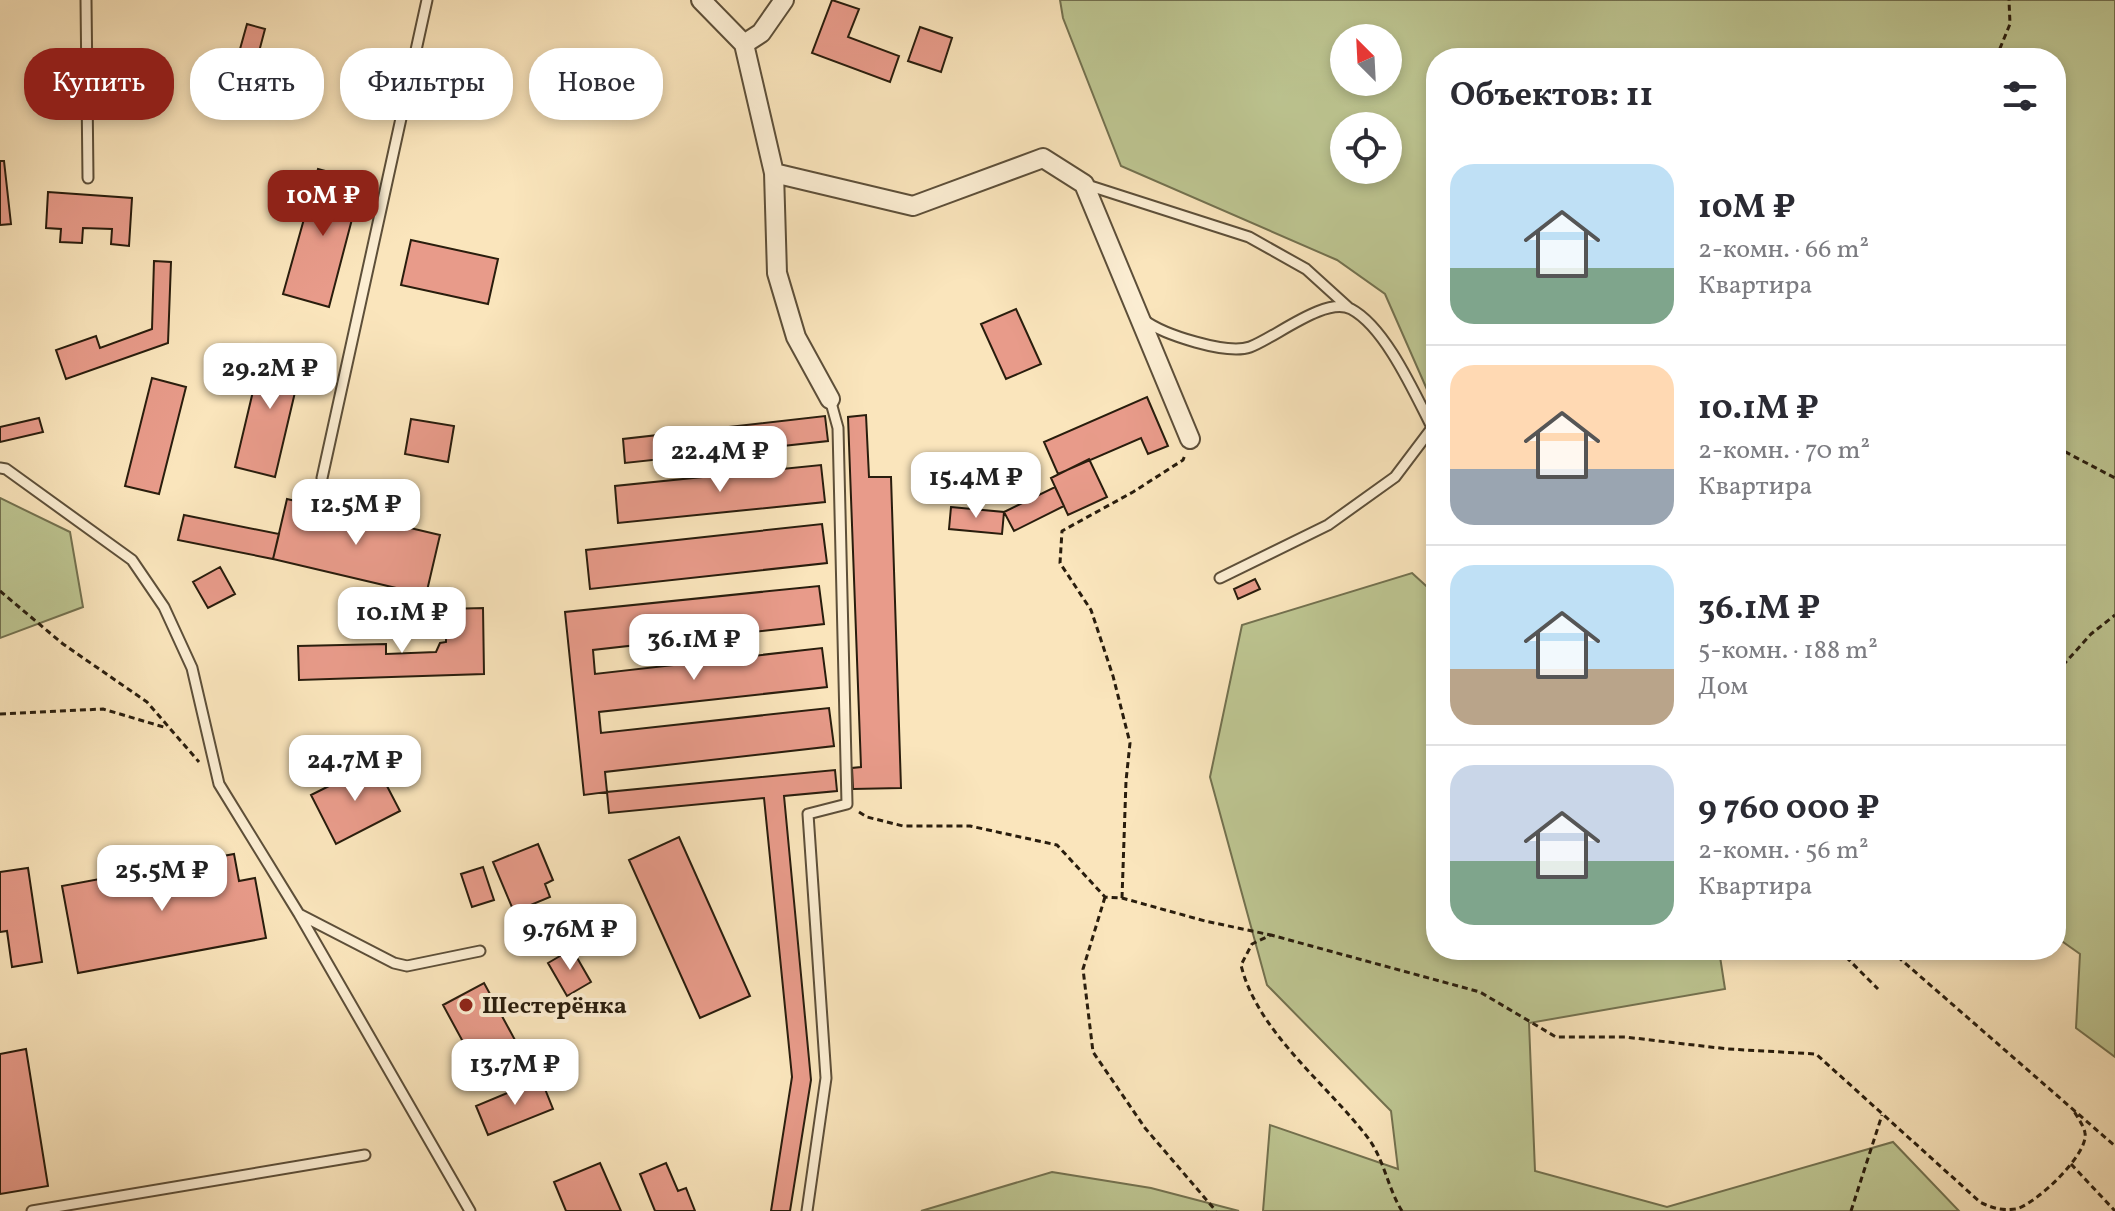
<!DOCTYPE html>
<html lang="ru">
<head>
<meta charset="utf-8">
<style>
	body { margin:0; font-family:Vollkorn,serif; background:#f7f7f7; color:#2b2b33; height:100vh; display:flex; flex-direction:column; font-size:30px; white-space:nowrap }
	* { box-sizing:border-box; margin:0 }
	p { font-size:26px; color:#7c7c81 }
	.icon { flex:none; width:44px; height:44px; fill:none; stroke:currentColor; stroke-width:2; stroke-linecap:round; stroke-linejoin:round }
	.map { position:relative; flex:1; overflow:hidden }
	.details { position:absolute; left:1426px; top:48px; width:640px; height:912px; display:flex; flex-direction:column; background:#fff; border-radius:32px; box-shadow:0 4px 12px #0003 }
	.details>* { flex:none }
	.guide { position:absolute; left:24px; top:48px; width:760px; height:72px; display:flex; gap:16px }
	.needle { width:52px; rotate:336deg }
	.tools { position:absolute; left:1330px; top:24px; display:grid; gap:16px }
	.tools a { display:grid; place-items:center; width:72px; height:72px; border-radius:50%; background:#fff; box-shadow:0 4px 12px #0003; font-size:40px }
	.price { position:absolute; translate:-50% -68px; padding:0 18px; border-radius:16px; background:#fff; color:#222; font-size:26px; line-height:52px; filter:drop-shadow(0 2px 4px #0008) }
	.price::after { content:''; position:absolute; left:50%; top:48px; width:24px; height:18px; margin-left:-12px; background:inherit; clip-path:polygon(0 0,100% 0,50% 100%) }
	.price.current { background:#8f2418; color:#fff }
	ul { padding:0; list-style:none }
	li { display:flex; align-items:center; gap:24px; height:200px; padding:0 24px }
	li+li { border-top:2px solid #e1e1e2 }
	li span { display:grid; place-items:center; flex:none; width:224px; height:160px; border-radius:24px; color:#555 }
	li>.icon { margin-inline-start:auto }
	span .icon { width:96px; height:96px; fill:#fffc; stroke-width:1 }
	li b { font-size:34px }
	h2 { display:flex; justify-content:space-between; align-items:center; height:96px; padding:0 24px; font-size:34px }
	.chip { padding:0 28px; border-radius:32px; background:#fff; box-shadow:0 4px 12px #0003; font-size:28px; line-height:72px }
	.chip.current { background:#8f2418; color:#fff }
	.map>svg:first-child { display:block }
</style>
</head>
<body>
<div class="map">
<svg width="2115" height="1211" viewBox="0 0 2115 1211">
	<rect width="100%" height="100%" fill="#fae5bc"/>
	<filter id="stains"><feTurbulence type="fractalNoise" baseFrequency=".0025" numOctaves="4"/><feColorMatrix values="0 0 0 0 .2 0 0 0 0 .09 0 0 0 0 .02 0 0 0 .5 -.17"/></filter>
	<radialGradient id="worn" r=".72"><stop offset=".6" stop-color="#630" stop-opacity="0"/><stop offset="1" stop-color="#630" stop-opacity=".3"/></radialGradient>
	<!-- green -->
	<path fill="#bdc591" stroke="#73714f" stroke-width="2" fill-rule="evenodd" d="M 1060,0 L 2115,0 L 2115,1057 L 2076,1028 L 2080,954 L 2056,937 L 2056,58 L 1436,58 L 1436,410 L 1385,294 L 1337,260 L 1121,166 L 1063,18 ZM 1388,38 L 1388,82 L 1344,82 L 1344,38 ZM 1388,126 L 1388,170 L 1344,170 L 1344,126 Z
		M 0,498 L 70,532 L 83,607 L 0,638 Z
		M 1412,573 L 1436,595 L 1436,950 L 1719,950 L 1725,989 L 1529,1023 L 1535,1171 L 1667,1207 L 1893,1142 L 1959,1211 L 1263,1211 L 1270,1125 L 1398,1169 L 1391,1111 L 1267,985 L 1210,777 L 1242,625 Z
		M 1052,1172 L 1151,1188 L 1239,1211 L 921,1211 Z"/>
	<!-- building -->
	<path fill="#e89b8a" stroke="#291d0d" stroke-width="2" d="M 832,0 L 859,9 L 848,37 L 899,56 L 890,82 L 812,53 Z
		M 247,24 L 265,29 L 242,116 L 223,110 Z
		M 920,27 L 952,38 L 941,72 L 908,61 Z
		M 0,161 L 4,161 L 11,224 L 0,225 Z
		M 318,169 L 362,181 L 329,307 L 283,294 Z
		M 48,192 L 132,198 L 129,246 L 111,244 L 112,229 L 83,228 L 82,243 L 60,242 L 61,229 L 46,228 Z
		M 411,240 L 498,259 L 488,304 L 401,285 Z
		M 154,261 L 171,262 L 168,343 L 66,379 L 56,350 L 96,336 L 100,348 L 152,329 Z
		M 1016,309 L 1041,364 L 1006,379 L 981,324 Z
		M 264,345 L 304,354 L 275,477 L 235,467 Z
		M 152,378 L 186,387 L 159,494 L 125,486 Z
		M 1147,397 L 1168,446 L 1148,454 L 1141,438 L 1058,474 L 1044,442 Z
		M 866,415 L 869,477 L 891,477 L 901,788 L 853,789 L 852,768 L 861,767 L 848,417 Z
		M 825,416 L 828,441 L 625,463 L 623,439 Z
		M 39,418 L 43,432 L 0,442 L 0,427 Z
		M 411,419 L 454,426 L 448,462 L 405,454 Z
		M 1089,459 L 1107,497 L 1068,515 L 1051,478 Z
		M 821,465 L 825,502 L 618,523 L 615,486 Z
		M 1055,487 L 1064,506 L 1014,531 L 1004,512 Z
		M 287,499 L 440,535 L 426,595 L 273,559 Z
		M 951,507 L 1004,512 L 1002,534 L 949,529 Z
		M 184,515 L 279,534 L 273,559 L 178,540 Z
		M 822,524 L 827,563 L 590,589 L 586,550 Z
		M 220,567 L 235,594 L 208,608 L 193,582 Z
		M 1255,579 L 1260,589 L 1238,599 L 1234,589 Z
		M 819,586 L 824,624 L 593,650 L 595,674 L 822,648 L 827,687 L 599,712 L 601,733 L 829,708 L 834,746 L 605,772 L 607,792 L 584,795 L 565,612 Z
		M 483,608 L 484,674 L 299,680 L 298,646 L 386,644 L 386,654 L 436,652 L 440,643 L 446,642 L 446,609 Z
		M 375,763 L 400,811 L 336,844 L 311,795 Z
		M 835,770 L 837,791 L 784,796 L 811,1080 L 790,1211 L 771,1211 L 792,1077 L 764,798 L 609,813 L 607,792 Z
		M 679,837 L 750,996 L 700,1018 L 629,860 Z
		M 538,844 L 553,880 L 545,884 L 550,897 L 514,912 L 493,862 Z
		M 234,854 L 239,881 L 255,878 L 266,938 L 78,973 L 62,886 Z
		M 483,867 L 494,900 L 472,907 L 461,874 Z
		M 28,868 L 42,962 L 12,967 L 7,931 L 0,932 L 0,872 Z
		M 572,949 L 591,982 L 567,996 L 548,963 Z
		M 484,983 L 522,1053 L 481,1075 L 443,1005 Z
		M 26,1049 L 48,1186 L 0,1194 L 0,1054 Z
		M 541,1079 L 553,1109 L 488,1135 L 476,1106 Z
		M 600,1163 L 621,1211 L 566,1211 L 554,1182 Z
		M 666,1163 L 678,1191 L 686,1188 L 695,1211 L 655,1211 L 640,1174 Z"/>
	<g fill="none" stroke-linecap="round" stroke-linejoin="round">
		<!-- lane casing -->
		<g stroke="#5d4f39" stroke-width="13">
			<path id="lane" d="M 86,0 L 88,178
				M 1084,184 L 1249,237 L 1306,269 L 1349,308
				M 1144,320 C 1164,335 1227,355 1250,347 C 1275,338 1325,296 1351,309 C 1387,328 1417,399 1436,435
				M 0,468 L 6,469 L 132,560 L 164,607 L 192,668 L 219,784 L 299,914 L 470,1211
				M 322,478 L 427,0
				M 1220,578 L 1328,525 L 1395,477 L 1432,428
				M 299,914 L 394,963 L 407,966 L 480,951
				M 32,1211 L 365,1155
				M 807,1211 L 826,1078 L 808,814 L 847,804 L 838,428 L 830,399"/>
		</g>
		<!-- street casing -->
		<g stroke="#5d4f39" stroke-width="22">
			<path id="street" d="M 701,0 L 744,44 L 774,173 L 777,273 L 796,337 L 830,399
				M 744,44 L 761,33 L 784,0
				M 774,173 L 913,206 L 1043,158 L 1084,184 L 1190,439"/>
		</g>
		<!-- path -->
		<path stroke="#291d0d" stroke-width="3" stroke-dasharray="6 4" stroke-linecap="butt" d="M 1996,58 L 2010,24 L 2009,0
			M 2056,447 L 2115,478
			M 0,591 L 63,644 L 147,702 L 199,762
			M 2056,673 L 2091,634 L 2115,615
			M 0,714 L 103,709 L 167,728
			M 859,812 L 867,817 L 903,826 L 970,826 L 1057,845 L 1105,897 L 1122,898 L 1205,921 L 1271,935
			M 1105,897 L 1083,969 L 1093,1052 L 1145,1128 L 1216,1211
			M 1122,898 L 1126,781 L 1130,743 L 1113,676 L 1091,610 L 1060,563 L 1062,531 L 1133,492 L 1183,460 L 1185,455
			M 1839,950 L 1878,989
			M 1890,950 L 2115,1146
			M 1910,955 L 1911,950
			M 2071,1164 L 2115,1211
			M 1402,1211 C 1388,1189 1384,1159 1368,1138 C 1328,1085 1257,1032 1241,965 L 1252,944 L 1271,935 L 1480,992 L 1556,1037 L 1625,1037 L 1728,1049 L 1816,1054 L 1980,1202 C 1992,1208 2001,1211 2016,1209 C 2036,1204 2089,1154 2085,1133 C 2084,1126 2077,1117 2074,1111
			M 1851,1211 L 1882,1115"/>
		<!-- lane -->
		<use href="#lane" stroke="#fceed3" stroke-width="9"/>
		<!-- street -->
		<use href="#street" stroke="#fceed3" stroke-width="18"/>
	</g>
	<!-- markers -->
	<circle fill="#8f2418" stroke="#fceed3" stroke-width="3" cx="466" cy="1005" r="8"/>
	<g text-anchor="middle" stroke-width="8" stroke-linejoin="round" paint-order="stroke">
		<!-- poi labels -->
		<g font-size="24" font-weight="bold" fill="#291d0d" stroke="#fceed3" text-anchor="start">
			<text x="482" y="1013">Шестерёнка</text>
		</g>
	</g>
	<rect width="100%" height="100%" filter="url(#stains)"/>
	<rect width="100%" height="100%" fill="url(#worn)"/>
</svg>
<div class="tools">
<a><svg class="needle" viewBox="-14 -14 28 28"><path d="M0-13l5 13h-10z" fill="#e53935"/><path d="M0 13l5-13h-10z" fill="#7c7c81"/></svg></a>
<a><svg class="icon" aria-label="locate" viewBox="0 0 24 24"><circle cx="12" cy="12" r="6"/><path d="M12 2v4M12 18v4M2 12h4M18 12h4"/></svg></a>
</div>
<b class="price current" style="left:323px;top:238px">10M ₽</b>
<b class="price" style="left:270px;top:411px">29.2M ₽</b>
<b class="price" style="left:720px;top:494px">22.4M ₽</b>
<b class="price" style="left:976px;top:520px">15.4M ₽</b>
<b class="price" style="left:356px;top:547px">12.5M ₽</b>
<b class="price" style="left:402px;top:655px">10.1M ₽</b>
<b class="price" style="left:694px;top:682px">36.1M ₽</b>
<b class="price" style="left:355px;top:803px">24.7M ₽</b>
<b class="price" style="left:162px;top:913px">25.5M ₽</b>
<b class="price" style="left:570px;top:972px">9.76M ₽</b>
<b class="price" style="left:515px;top:1107px">13.7M ₽</b>
<div class="guide">
<a class="chip current">Купить</a>
<a class="chip">Снять</a>
<a class="chip">Фильтры</a>
<a class="chip">Новое</a>
</div>
<section class="details">
<h2>Объектов: 11<svg class="icon" aria-label="filters" viewBox="0 0 24 24"><path d="M4 7h16M4 17h16"/><circle cx="9" cy="7" r="2"/><circle cx="15" cy="17" r="2"/></svg></h2>
<ul>
<li><span style="background:linear-gradient(#bfe0f5 65%,#7fa58c 0)"><svg class="icon" aria-label="home" viewBox="0 0 24 24"><path d="M3 11l9-7 9 7M6 9v11h12V9"/></svg></span><div><b>10M ₽</b><p>2-комн. · 66 m²</p><p>Квартира</p></div></li>
<li><span style="background:linear-gradient(#ffd9b3 65%,#9aa5b1 0)"><svg class="icon" aria-label="home" viewBox="0 0 24 24"><path d="M3 11l9-7 9 7M6 9v11h12V9"/></svg></span><div><b>10.1M ₽</b><p>2-комн. · 70 m²</p><p>Квартира</p></div></li>
<li><span style="background:linear-gradient(#bfe0f5 65%,#b9a48a 0)"><svg class="icon" aria-label="home" viewBox="0 0 24 24"><path d="M3 11l9-7 9 7M6 9v11h12V9"/></svg></span><div><b>36.1M ₽</b><p>5-комн. · 188 m²</p><p>Дом</p></div></li>
<li><span style="background:linear-gradient(#c9d6e8 60%,#7fa58c 0)"><svg class="icon" aria-label="home" viewBox="0 0 24 24"><path d="M3 11l9-7 9 7M6 9v11h12V9"/></svg></span><div><b>9 760 000 ₽</b><p>2-комн. · 56 m²</p><p>Квартира</p></div></li>
</ul>
</section>
</div>
</body>
</html>
